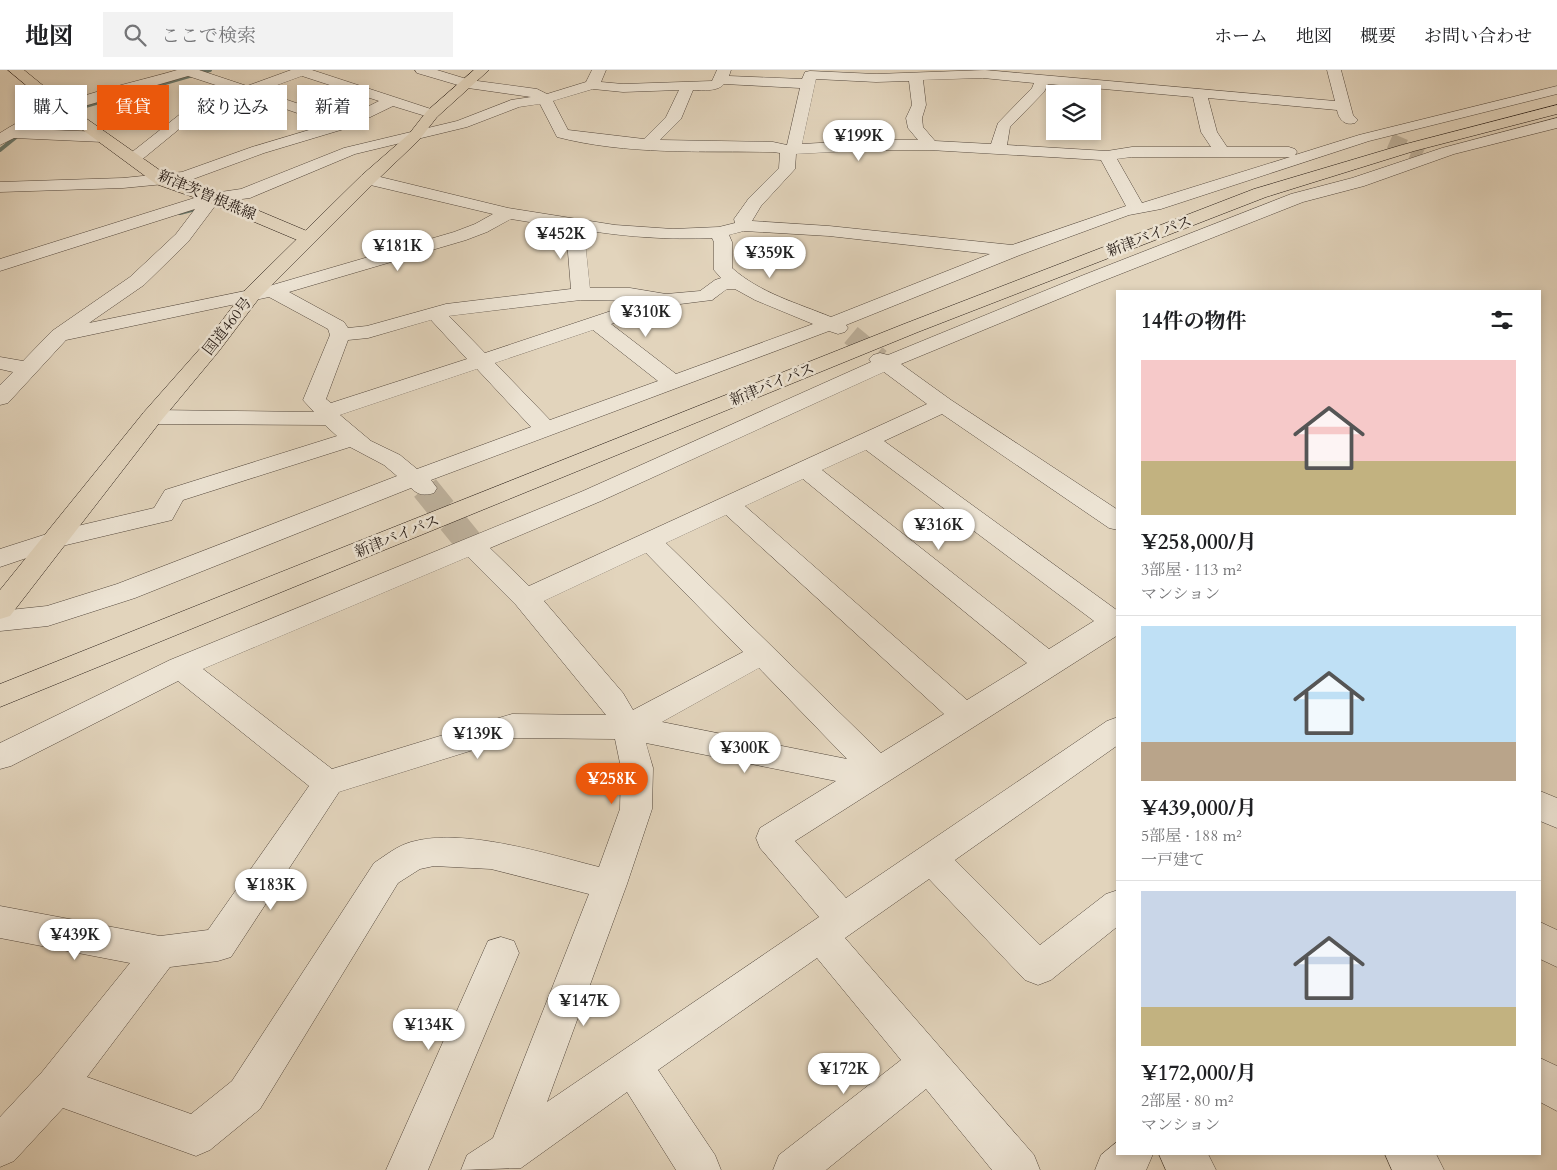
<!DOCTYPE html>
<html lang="ja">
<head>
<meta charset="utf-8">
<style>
	body { margin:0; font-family:Cardo,"Noto Serif JP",serif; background:#f2f2f2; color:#202124; height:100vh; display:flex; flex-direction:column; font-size:19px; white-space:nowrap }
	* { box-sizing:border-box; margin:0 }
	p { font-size:16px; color:#757577 }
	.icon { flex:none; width:28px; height:28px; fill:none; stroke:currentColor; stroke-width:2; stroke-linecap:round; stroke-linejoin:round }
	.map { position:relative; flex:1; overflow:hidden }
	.drawer { position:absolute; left:1116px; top:220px; width:425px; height:865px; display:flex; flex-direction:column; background:#fff; border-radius:0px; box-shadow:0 2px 8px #0003 }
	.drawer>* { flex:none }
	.top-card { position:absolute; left:15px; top:15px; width:475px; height:45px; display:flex; gap:10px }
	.fabs { position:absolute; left:1046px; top:15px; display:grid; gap:10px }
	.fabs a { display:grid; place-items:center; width:55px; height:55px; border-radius:0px; background:#fff; box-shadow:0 2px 8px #0003; font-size:25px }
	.price { position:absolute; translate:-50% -42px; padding:0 11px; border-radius:18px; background:#fff; color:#222; font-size:16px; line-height:32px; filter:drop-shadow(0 1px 2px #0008) }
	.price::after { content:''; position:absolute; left:50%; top:30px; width:15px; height:11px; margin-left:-8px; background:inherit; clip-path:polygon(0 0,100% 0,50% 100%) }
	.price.on { background:#ea580c; color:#fff }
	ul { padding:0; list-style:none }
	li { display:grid; align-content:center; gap:10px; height:265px; padding:0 25px }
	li+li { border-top:1px solid #e0e0e0 }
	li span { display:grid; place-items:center; height:155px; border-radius:0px; color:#555 }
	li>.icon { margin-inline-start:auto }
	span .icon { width:90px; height:90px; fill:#fffc; stroke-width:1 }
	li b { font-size:21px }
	h2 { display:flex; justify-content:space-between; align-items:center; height:60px; padding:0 25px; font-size:21px }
	.tag { padding:0 18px; border-radius:0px; background:#fff; box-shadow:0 2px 8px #0003; font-size:18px; line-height:45px }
	.tag.on { background:#ea580c; color:#fff }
	header { display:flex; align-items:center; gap:30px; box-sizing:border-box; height:70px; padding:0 25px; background:#fff; border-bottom:1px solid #e0e0e0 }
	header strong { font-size:24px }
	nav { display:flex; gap:28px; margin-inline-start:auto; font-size:18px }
	.search { width:350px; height:45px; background:#f2f2f2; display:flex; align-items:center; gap:12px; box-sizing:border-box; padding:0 18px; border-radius:0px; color:#757577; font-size:19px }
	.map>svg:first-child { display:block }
</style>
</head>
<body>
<header>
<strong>地図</strong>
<div class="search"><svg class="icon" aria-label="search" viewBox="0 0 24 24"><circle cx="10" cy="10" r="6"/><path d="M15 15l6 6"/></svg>ここで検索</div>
<nav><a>ホーム</a><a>地図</a><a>概要</a><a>お問い合わせ</a></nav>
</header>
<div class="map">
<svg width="1557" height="1100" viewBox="0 0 1557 1100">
	<rect width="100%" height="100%" fill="#e2d4bc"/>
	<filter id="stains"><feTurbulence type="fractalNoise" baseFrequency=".004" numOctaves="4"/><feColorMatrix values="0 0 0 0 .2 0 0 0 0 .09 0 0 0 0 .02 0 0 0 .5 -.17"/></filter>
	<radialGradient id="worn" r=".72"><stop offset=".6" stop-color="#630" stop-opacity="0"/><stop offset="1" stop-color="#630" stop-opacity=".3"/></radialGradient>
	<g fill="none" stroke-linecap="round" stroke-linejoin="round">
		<!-- stream -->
		<path stroke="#68796e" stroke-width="4" d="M 43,51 L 82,37 L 210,0
			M 0,80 L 21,63
			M 180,143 L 203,137"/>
		<!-- minor-tunnel-far2 -->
		<path stroke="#bcaf9a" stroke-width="16" stroke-dasharray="16 8" stroke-linecap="butt" d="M 1390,71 L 1422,85"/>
		<!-- minor-tunnel-far1 -->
		<path stroke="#bcaf9a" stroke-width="21" stroke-dasharray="21 11" stroke-linecap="butt" d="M 851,265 L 880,289"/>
		<!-- minor-tunnel -->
		<path stroke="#bcaf9a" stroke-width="28" stroke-dasharray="28 14" stroke-linecap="butt" d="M 425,418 L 472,476"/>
		<!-- minor casing -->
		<g stroke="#54483d" stroke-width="1">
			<path id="minor" d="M 177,0 L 199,0 L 247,16 L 291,0 L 312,0 L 437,41 L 439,44 L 437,47 L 432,48 L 393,36 L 354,55 L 352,58 L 344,59 L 264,83 L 185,112 L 123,118 L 0,122 L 0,112 L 123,108 L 182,102 L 252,77 L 329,54 L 248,26 L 213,39 L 189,51 L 139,92 L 127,92 L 125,89 L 127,86 L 179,45 L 203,33 L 234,21 L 188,6 L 67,41 L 27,59 L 103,62 L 108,64 L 111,67 L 108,70 L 103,72 L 14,68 L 0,75 L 0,63 C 52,29 118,17 177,0 ZM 302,6 L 379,31 L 343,49 L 261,21 Z
				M 415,0 L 437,0 L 470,10 L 537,19 L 547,24 L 586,12 L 592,0 L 606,0 L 601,12 L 623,14 L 712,11 L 717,0 L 731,0 L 729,6 L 802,9 L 805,2 L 810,1 L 876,4 L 985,0 L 1335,31 L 1327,0 L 1341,0 L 1353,45 L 1358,50 L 1355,53 C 1345,56 1339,50 1337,40 L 1208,28 L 1217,62 L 1227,77 L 1289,77 L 1295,79 L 1297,82 L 1295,85 L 1359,65 L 1557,16 L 1557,24 L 1369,71 L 1161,139 L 1129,145 L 1020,185 L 846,255 L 848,258 L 845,262 L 838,264 L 829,261 L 431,410 L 437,418 L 434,423 C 424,426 418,425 411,418 L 135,528 L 48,556 L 0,561 L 0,541 L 47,536 L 117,514 L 397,406 L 384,395 L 350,377 L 183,430 L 172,450 L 62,476 L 0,497 L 0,479 L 56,461 L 154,438 L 165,420 L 337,366 L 325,355 L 152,354 L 144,352 L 141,347 L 144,342 L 152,340 L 314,342 L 303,330 L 330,265 L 328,259 L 269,227 L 66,270 L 8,333 L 0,335 L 0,315 L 13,302 L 0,299 L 0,287 L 23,291 L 52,261 L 130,207 L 176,164 L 195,139 L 0,201 L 0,189 L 207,124 L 241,119 L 344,78 L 457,51 L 511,30 L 531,27 L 468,18 L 417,3 ZM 983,8 L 1034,13 L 1032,18 L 998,53 L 991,74 L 935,71 L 923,57 L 922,48 L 926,35 L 923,10 ZM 816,9 L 876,12 L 909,11 L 912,35 L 906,48 L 908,58 L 918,70 L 872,70 L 802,74 ZM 724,14 L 800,18 L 787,75 L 773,72 L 660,70 L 681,49 L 693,20 C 703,20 718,22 724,14 ZM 1048,14 L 1193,27 L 1201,62 L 1211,77 L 1132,77 L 1107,81 L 1007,75 L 1010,57 L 1044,22 ZM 593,19 L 623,22 L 679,20 L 666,47 L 644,69 L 568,60 L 553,31 ZM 540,34 L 557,67 C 626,85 702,81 773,82 L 780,83 L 779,98 L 749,128 L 734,149 L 735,153 L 719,157 L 673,159 L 615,155 L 508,138 L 368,104 L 362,105 L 360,109 L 362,113 L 493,144 L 475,154 L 454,162 L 269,216 L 89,253 L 144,215 L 188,172 L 218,132 L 250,128 L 355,84 L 467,57 L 519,37 ZM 872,80 L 930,80 L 1101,90 L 1126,136 L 1012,175 L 829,156 L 752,151 L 761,136 L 795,99 L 796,84 ZM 1132,87 L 1290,87 L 1142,133 L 1117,89 ZM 511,149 L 566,158 L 571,219 L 446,234 L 367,256 L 348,258 L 344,252 L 289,222 L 466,170 L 487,162 ZM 584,160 C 627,167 669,170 712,168 L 714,172 L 714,200 L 721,208 L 715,210 L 700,221 L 666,224 L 630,218 L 590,218 ZM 744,161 L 829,166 L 990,184 L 831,247 C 797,233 760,223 732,198 L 732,172 L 729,165 ZM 727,219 L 735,219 L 755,230 L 813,254 L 676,304 L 611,254 L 672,235 L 712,230 ZM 581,230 L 641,231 L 485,283 L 449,246 ZM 431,250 L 467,289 L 331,333 L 326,329 L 348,270 L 368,268 ZM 593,260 L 658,311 L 550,350 L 495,293 ZM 477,299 L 531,357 L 417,399 L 400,385 L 371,371 L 340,345 Z
				M 1557,48 L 1557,58 L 1454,84 L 1364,116 L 1303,132 L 1095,214 L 901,294 L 951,330 L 1118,440 L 1118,460 L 1109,458 L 942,344 L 884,371 L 1118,541 L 1118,565 L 795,771 L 846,828 L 1107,651 L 1118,647 L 1118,675 L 955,790 L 1040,875 L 1106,824 L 1118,820 L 1118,856 L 1051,910 L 1038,915 L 1025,910 L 929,809 L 845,868 L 1034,1085 L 1040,1100 L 992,1100 L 926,1019 L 826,1100 L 773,1100 L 779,1085 L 901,990 L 817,888 L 658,1000 L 715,1085 L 721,1100 L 676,1100 L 627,1022 L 521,1098 L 461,1100 L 467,1085 L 493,1068 L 589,824 L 491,799 L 434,796 L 420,799 L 398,813 L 260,1039 L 210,1080 L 196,1086 L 63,1038 L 14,1091 L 0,1097 L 0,1047 L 42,1002 L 130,893 L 0,868 L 0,836 L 160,866 L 208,860 L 309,716 L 178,611 L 11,696 L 0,699 L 0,673 L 170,590 L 583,421 L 871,292 L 869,289 L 873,285 L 880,283 L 888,285 L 1081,206 L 1291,124 L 1352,108 L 1442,78 ZM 884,302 L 927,334 L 529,516 L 490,478 L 601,431 ZM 866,380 L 1094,551 L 1049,579 L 822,400 ZM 803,409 L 1027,593 L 967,630 L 745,436 ZM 726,445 L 944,644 L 881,683 L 666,473 ZM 646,483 L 743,582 L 633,640 L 623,623 L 544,531 ZM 468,487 L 516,535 L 606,645 L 512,644 L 332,699 L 203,599 ZM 759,598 L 847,689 L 662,652 ZM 512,668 L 615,669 L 621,698 L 620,739 L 599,797 C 547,784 463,757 411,772 C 397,776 386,785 374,793 L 232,1011 L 191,1044 L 87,1007 L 170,897 L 218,891 L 231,887 L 339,722 ZM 646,673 L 836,711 L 760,758 L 756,768 L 760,778 L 819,847 L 547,1032 L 627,814 L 652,739 L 653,698 Z
				M 1540,721 L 1557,728 L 1557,758 L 1540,751 Z
				M 1540,852 L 1557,860 L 1557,897 L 1540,889 Z
				M 501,867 L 514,871 L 519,883 L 428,1100 L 386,1100 L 488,871 Z
				M 1540,988 L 1557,996 L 1557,1041 L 1540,1032 Z
				M 1118,1071 L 1118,1084 L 1153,1084 L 1147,1098 L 1146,1100 L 1095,1100 L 1101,1085 Z
				M 1159,1084 L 1208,1084 L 1216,1100 L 1166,1100 Z
				M 1385,1084 L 1436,1084 L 1444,1100 L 1392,1100 Z"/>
		</g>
		<!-- major casing -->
		<g stroke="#241913" stroke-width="1">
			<path id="major" d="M 8,0 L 24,0 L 67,35 L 168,106 L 219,124 L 314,164 L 317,168 L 314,172 L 308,173 L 302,172 L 207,132 L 156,114 L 57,41 Z"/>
		</g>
		<!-- highway casing -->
		<g stroke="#241913" stroke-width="1">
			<path id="highway" d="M 474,0 L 489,0 L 437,47 L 419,70 L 374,113 L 260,227 L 219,281 L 160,352 L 10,546 L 0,549 L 0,520 L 144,342 L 205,273 L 246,219 L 362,105 L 409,64 L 427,41 Z
				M 1557,35 L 1557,44 L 1414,81 L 1266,127 L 918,262 L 0,637 L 0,614 L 904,254 L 1254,119 L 1402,75 Z"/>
		</g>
		<!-- minor -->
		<use href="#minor" fill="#ece3d3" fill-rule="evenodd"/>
		<!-- major -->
		<use href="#major" fill="#e2d4bc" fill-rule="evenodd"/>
		<!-- highway -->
		<use href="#highway" fill="#e2d4bc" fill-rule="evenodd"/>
	</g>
	<g text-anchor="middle" stroke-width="5" stroke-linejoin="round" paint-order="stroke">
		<!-- far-street labels -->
		<g font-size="15" fill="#241913" stroke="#ece3d3">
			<text transform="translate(207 125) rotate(23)" y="5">新津茨曽根燕線</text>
			<text transform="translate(1149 166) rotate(-21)" y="5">新津バイパス</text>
			<text transform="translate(227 256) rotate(-52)" y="5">国道460号</text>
			<text transform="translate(772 314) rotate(-22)" y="5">新津バイパス</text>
			<text transform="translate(397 466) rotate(-22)" y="5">新津バイパス</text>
		</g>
	</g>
	<rect width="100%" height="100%" filter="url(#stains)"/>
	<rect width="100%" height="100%" fill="url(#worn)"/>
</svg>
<div class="fabs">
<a><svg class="icon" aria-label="layers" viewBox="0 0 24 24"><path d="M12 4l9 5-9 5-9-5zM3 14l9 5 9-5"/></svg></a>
</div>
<b class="price" style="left:859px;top:92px">¥199K</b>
<b class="price" style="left:561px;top:190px">¥452K</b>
<b class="price" style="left:398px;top:202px">¥181K</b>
<b class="price" style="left:770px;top:209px">¥359K</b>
<b class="price" style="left:646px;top:268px">¥310K</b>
<b class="price" style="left:939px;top:481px">¥316K</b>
<b class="price" style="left:478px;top:690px">¥139K</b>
<b class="price" style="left:745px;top:704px">¥300K</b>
<b class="price on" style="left:612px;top:735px">¥258K</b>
<b class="price" style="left:271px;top:841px">¥183K</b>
<b class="price" style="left:75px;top:891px">¥439K</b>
<b class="price" style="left:584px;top:957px">¥147K</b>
<b class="price" style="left:429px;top:981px">¥134K</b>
<b class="price" style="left:844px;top:1025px">¥172K</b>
<div class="top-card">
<a class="tag">購入</a>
<a class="tag on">賃貸</a>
<a class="tag">絞り込み</a>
<a class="tag">新着</a>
</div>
<section class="drawer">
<h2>14件の物件<svg class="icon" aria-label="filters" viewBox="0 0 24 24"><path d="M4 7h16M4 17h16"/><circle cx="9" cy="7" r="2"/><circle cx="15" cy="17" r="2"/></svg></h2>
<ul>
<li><span style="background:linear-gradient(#f6c9c9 65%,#c2b280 0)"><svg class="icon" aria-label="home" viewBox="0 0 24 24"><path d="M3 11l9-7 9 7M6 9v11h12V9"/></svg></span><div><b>¥258,000/月</b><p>3部屋 · 113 m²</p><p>マンション</p></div></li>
<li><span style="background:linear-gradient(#bfe0f5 75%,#b9a48a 0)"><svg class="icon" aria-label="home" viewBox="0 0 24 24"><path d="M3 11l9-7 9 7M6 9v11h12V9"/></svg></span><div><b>¥439,000/月</b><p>5部屋 · 188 m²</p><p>一戸建て</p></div></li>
<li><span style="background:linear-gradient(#c9d6e8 75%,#c2b280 0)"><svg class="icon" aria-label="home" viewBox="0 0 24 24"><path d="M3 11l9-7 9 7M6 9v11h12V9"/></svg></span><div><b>¥172,000/月</b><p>2部屋 · 80 m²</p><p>マンション</p></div></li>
</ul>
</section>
</div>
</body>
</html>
